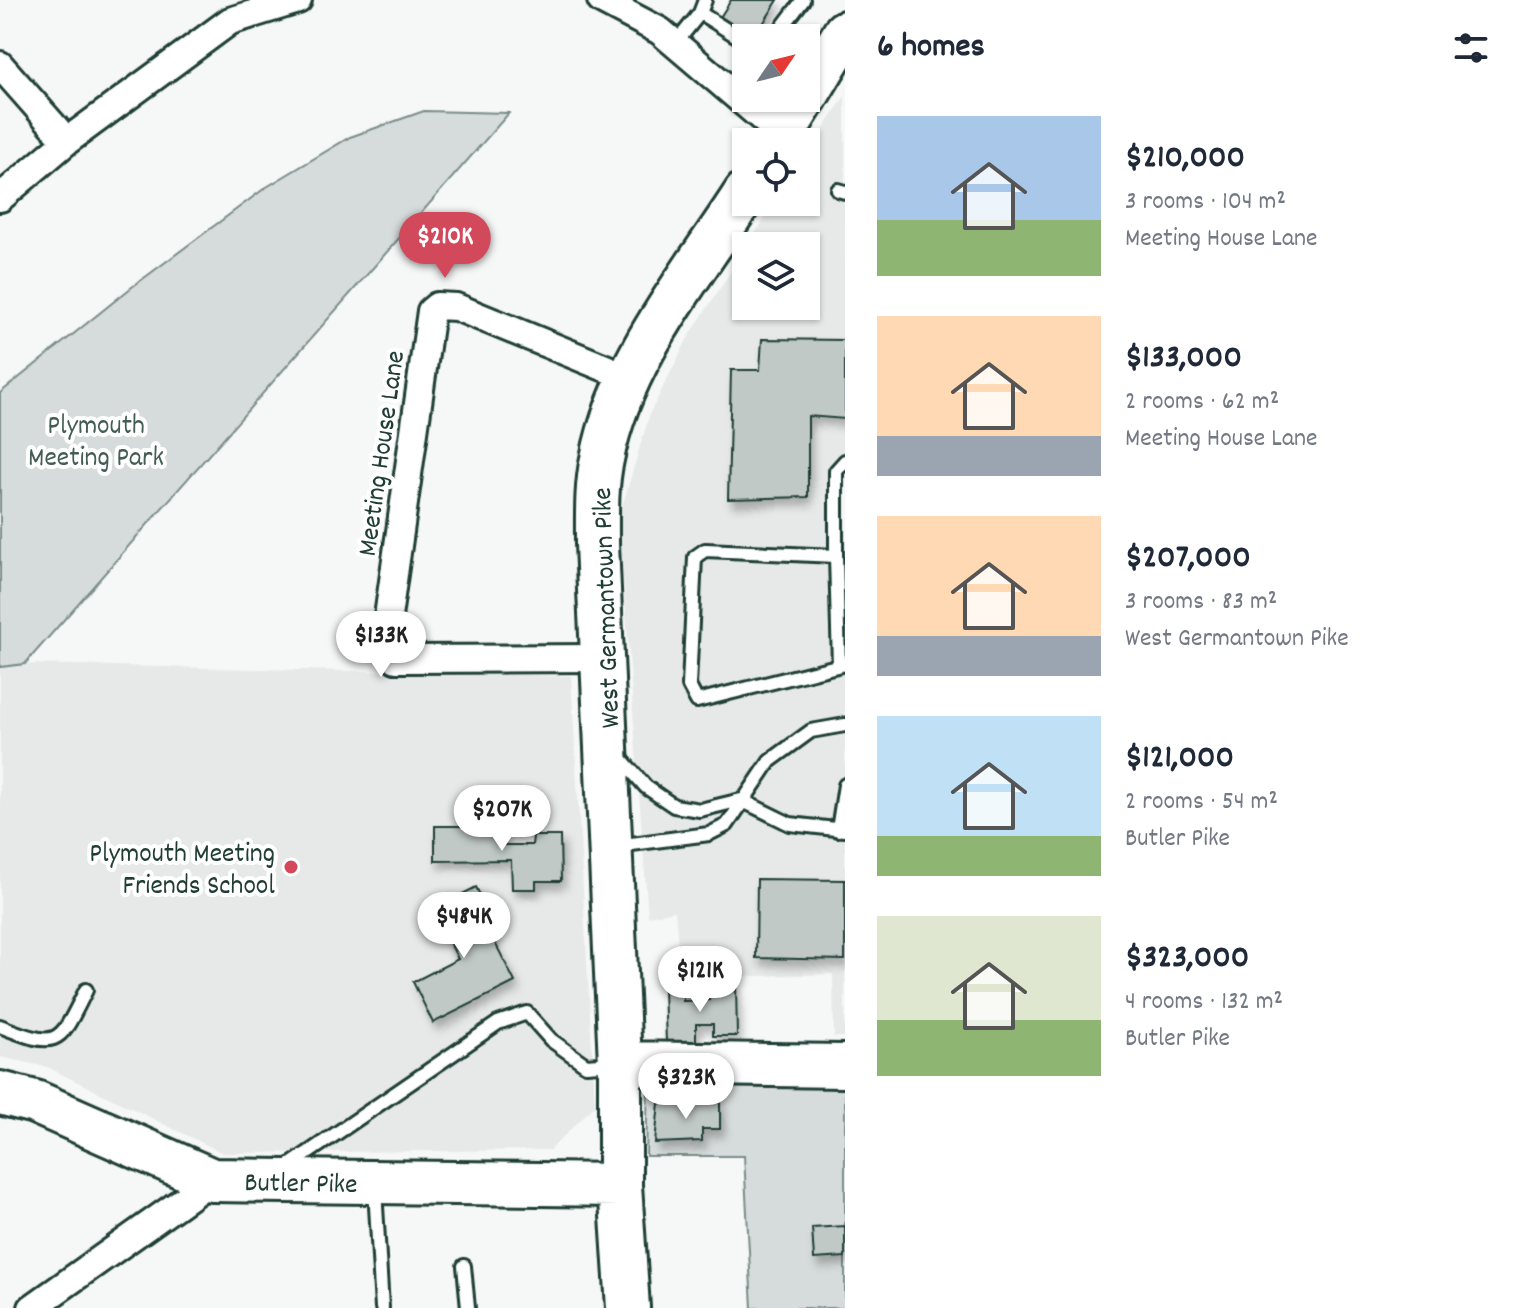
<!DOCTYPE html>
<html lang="en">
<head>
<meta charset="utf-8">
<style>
	body { margin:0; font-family:Dekko,sans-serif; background:#f2f2f3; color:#1f2937; height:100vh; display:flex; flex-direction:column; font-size:30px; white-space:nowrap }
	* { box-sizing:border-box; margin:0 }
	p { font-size:26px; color:#747a83 }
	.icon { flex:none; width:44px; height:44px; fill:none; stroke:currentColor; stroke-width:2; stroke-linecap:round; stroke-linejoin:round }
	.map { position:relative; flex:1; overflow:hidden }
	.side { display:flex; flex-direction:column; background:#fff; width:680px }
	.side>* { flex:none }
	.needle { width:52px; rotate:55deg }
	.fabs { position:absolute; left:732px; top:24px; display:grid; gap:16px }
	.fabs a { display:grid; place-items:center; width:88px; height:88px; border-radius:0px; background:#fff; box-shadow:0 2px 6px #0004; font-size:40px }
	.price { position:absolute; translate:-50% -68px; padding:0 18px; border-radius:28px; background:#fff; color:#222; font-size:26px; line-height:52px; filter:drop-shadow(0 2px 4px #0008) }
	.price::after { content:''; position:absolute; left:50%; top:48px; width:24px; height:18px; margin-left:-12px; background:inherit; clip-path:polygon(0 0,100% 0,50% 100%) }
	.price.active { background:#d1495b; color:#fff }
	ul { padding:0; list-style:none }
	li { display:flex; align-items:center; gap:24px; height:200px; padding:0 32px }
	li span { display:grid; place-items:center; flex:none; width:224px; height:160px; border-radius:0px; color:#555 }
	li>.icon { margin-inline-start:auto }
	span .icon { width:96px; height:96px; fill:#fffc; stroke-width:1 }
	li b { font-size:34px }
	h2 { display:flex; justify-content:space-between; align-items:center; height:96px; padding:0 32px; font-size:34px }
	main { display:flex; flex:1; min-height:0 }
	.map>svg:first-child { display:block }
</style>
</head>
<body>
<main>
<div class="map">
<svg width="845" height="1308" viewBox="0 0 845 1308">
	<defs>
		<filter id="shadow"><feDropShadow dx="4" dy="7" stdDeviation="4" flood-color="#0004"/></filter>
	</defs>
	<rect width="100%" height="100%" fill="#f6f7f7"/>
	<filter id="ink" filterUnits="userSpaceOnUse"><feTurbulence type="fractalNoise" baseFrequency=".0125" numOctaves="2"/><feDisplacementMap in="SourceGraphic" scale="16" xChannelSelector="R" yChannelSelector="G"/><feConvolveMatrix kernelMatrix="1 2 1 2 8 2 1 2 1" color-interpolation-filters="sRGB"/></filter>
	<g filter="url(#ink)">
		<!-- built -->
		<path fill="#e6e9e8" d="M 845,96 L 845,1037 L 834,1037 L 833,974 L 681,978 L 675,911 L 648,916 L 619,517 L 650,413 L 688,338 L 746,248 L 746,306 L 806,306 L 806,246 L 747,246 L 776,202 L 806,202 L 806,156 Z
			M 25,664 L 571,676 L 595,1105 L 550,1150 L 223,1153 L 47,1067 L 0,1057 L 0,667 Z"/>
		<!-- green -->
		<path fill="#d6dcdb" stroke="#7a8c88" stroke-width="2" d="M 424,111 L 509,113 L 25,664 L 0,667 L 0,393 L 132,287 L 265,188 L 350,137 Z
			M 648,1085 L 845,1086 L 845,1308 L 752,1308 L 744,1156 L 646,1156 Z"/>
		<!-- building -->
		<path fill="#c0c9c6" stroke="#1f3d34" stroke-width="2" filter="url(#shadow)" d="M 731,0 L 778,0 L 754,38 L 748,38 L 719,19 Z
			M 762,339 L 845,340 L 845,419 L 808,416 L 808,497 L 728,499 L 731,370 L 760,370 Z
			M 435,826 L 500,826 L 500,845 L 532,845 L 533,836 L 560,836 L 561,881 L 536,881 L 536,889 L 512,889 L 511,860 L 435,861 Z
			M 757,879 L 845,880 L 845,960 L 756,958 Z
			M 476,887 L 492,919 L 485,923 L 515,982 L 433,1023 L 413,982 L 458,959 L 433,909 Z
			M 736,985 L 737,1036 L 713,1036 L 713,1024 L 696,1024 L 696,1044 L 666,1042 L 664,990 L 683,989 L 683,1001 L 709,1000 L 708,986 Z
			M 720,1101 L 720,1129 L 702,1129 L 702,1141 L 655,1143 L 659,1103 Z
			M 845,1226 L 845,1257 L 814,1259 L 812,1228 Z"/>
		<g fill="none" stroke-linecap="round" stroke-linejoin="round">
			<!-- service casing -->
			<g stroke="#1f3d34" stroke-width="18">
				<path id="service" d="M 705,0 L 700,13 L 746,42
					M 774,38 L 803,0
					M 675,44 L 700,13
					M 838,190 L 845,192
					M 845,461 L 836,471 L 836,556 L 705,550 L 695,557 L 689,686 L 697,701 L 845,664
					M 836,556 L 839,665
					M 617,754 L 646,787 L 674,806 L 700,810 L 741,800 L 790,824 L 845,830
					M 838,830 L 845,785
					M 616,846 L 709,834 L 727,825 L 770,761 L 811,731 L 845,725
					M 0,1026 C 60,1050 59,1044 86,990
					M 283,1170 L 498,1023 L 527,1013 L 551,1040 L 586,1065 L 613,1063
					M 375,1189 L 382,1308
					M 464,1266 L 468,1308"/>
			</g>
			<!-- minor casing -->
			<g stroke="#1f3d34" stroke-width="32">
				<path id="minor" d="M 601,0 L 660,31 L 782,135
					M 0,65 L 67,141
					M 0,198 L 67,141 L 230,21 L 298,0
					M 603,658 L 396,659 L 387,624 L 431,311 L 437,306 L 456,307 L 630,378
					M 32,1308 L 212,1180"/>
			</g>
			<!-- primary casing -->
			<g stroke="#1f3d34" stroke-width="48">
				<path id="primary" d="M 806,97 L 845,32
					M 778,142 L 805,98
					M 620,1063 L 845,1066
					M 0,1093 L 35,1102 L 212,1180 L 620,1185
					M 628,1308 L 620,1185 L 620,1063 L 597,544 C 597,516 596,486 602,459 C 621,359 693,275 746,192"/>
			</g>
			<!-- service -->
			<use href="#service" stroke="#fff" stroke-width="12"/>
			<!-- minor -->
			<use href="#minor" stroke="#fff" stroke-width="26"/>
			<!-- primary -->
			<use href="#primary" stroke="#fff" stroke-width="42"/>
		</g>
	</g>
	<!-- markers -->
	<circle fill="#d1495b" stroke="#fff" stroke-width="3" cx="291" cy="867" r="8"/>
	<g text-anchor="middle" stroke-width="8" stroke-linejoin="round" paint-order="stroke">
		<!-- park labels -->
		<g font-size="28" fill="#445d55" stroke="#fff">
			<text x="96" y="433">Plymouth<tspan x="96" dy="32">Meeting Park</tspan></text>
		</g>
		<!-- street labels -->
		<g font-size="28" fill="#1f3d34" stroke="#fff">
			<text transform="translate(379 453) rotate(-82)" y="10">Meeting House Lane</text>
			<text transform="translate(604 608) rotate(-92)" y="10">West Germantown Pike</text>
			<text transform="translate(301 1181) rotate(1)" y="10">Butler Pike</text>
		</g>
		<!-- poi labels -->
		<g font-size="28" fill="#1f3d34" stroke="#fff" text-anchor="end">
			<text x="275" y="861">Plymouth Meeting<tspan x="275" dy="32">Friends School</tspan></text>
		</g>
	</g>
</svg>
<div class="fabs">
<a><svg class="needle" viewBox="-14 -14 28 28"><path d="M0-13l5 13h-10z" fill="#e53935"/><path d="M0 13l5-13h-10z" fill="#747a83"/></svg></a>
<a><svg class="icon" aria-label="locate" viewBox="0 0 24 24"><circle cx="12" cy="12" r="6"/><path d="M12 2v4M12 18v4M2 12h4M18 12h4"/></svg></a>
<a><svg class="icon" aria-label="layers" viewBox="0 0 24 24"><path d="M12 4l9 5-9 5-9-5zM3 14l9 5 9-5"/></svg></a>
</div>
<b class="price active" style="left:445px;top:280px">$210K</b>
<b class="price" style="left:381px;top:679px">$133K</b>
<b class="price" style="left:502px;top:853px">$207K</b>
<b class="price" style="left:464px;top:960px">$484K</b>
<b class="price" style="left:700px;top:1014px">$121K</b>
<b class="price" style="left:686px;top:1121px">$323K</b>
</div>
<section class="side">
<h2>6 homes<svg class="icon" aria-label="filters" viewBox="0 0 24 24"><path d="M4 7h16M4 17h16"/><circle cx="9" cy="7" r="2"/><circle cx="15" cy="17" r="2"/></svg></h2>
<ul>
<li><span style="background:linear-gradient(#a9c7e8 65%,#8fb573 0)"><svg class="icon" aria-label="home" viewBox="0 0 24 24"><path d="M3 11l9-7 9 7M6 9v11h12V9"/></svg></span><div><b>$210,000</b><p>3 rooms · 104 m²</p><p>Meeting House Lane</p></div></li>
<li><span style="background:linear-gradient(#ffd9b3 75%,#9aa5b1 0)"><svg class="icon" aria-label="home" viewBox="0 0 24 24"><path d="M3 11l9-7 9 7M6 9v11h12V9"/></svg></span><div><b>$133,000</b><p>2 rooms · 62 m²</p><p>Meeting House Lane</p></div></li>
<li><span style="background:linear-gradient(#ffd9b3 75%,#9aa5b1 0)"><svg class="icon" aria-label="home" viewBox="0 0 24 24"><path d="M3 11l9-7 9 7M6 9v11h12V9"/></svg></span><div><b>$207,000</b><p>3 rooms · 83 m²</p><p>West Germantown Pike</p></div></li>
<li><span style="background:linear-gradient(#bfe0f5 75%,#8fb573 0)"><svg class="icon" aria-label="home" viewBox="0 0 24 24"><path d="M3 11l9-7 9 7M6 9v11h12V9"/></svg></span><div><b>$121,000</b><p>2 rooms · 54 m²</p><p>Butler Pike</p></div></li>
<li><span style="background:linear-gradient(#dfe7d0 65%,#8fb573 0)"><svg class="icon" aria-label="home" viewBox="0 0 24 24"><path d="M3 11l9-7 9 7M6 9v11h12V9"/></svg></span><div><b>$323,000</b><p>4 rooms · 132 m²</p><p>Butler Pike</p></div></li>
</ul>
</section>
</main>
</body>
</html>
